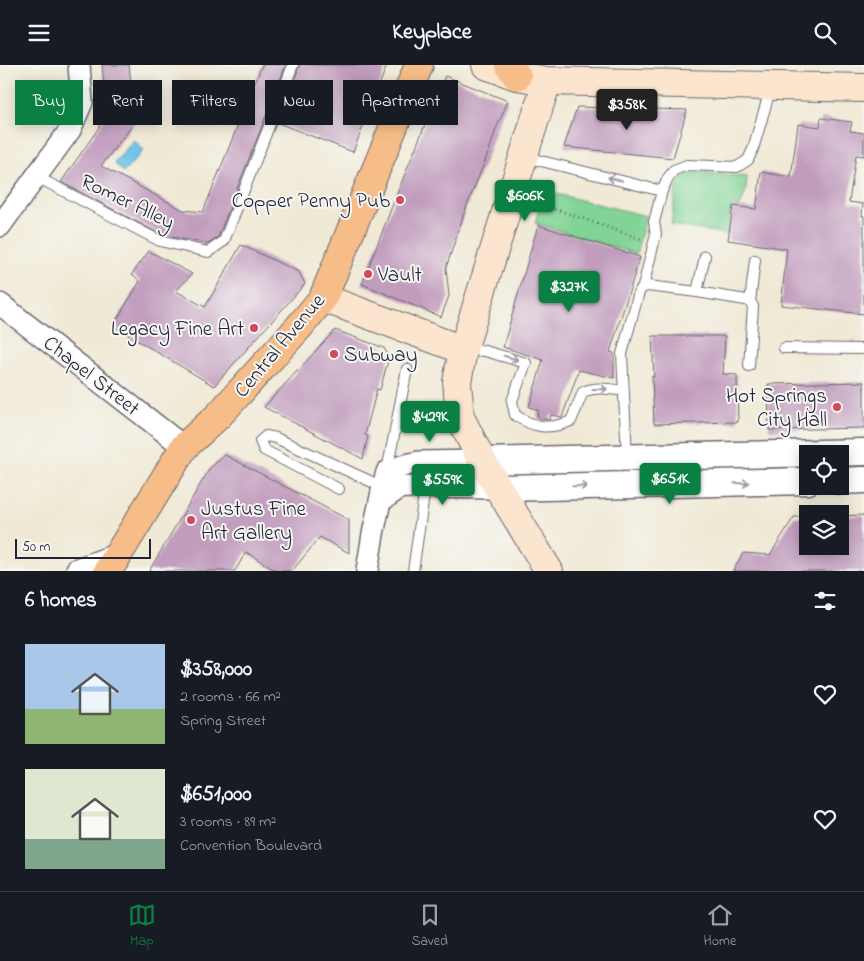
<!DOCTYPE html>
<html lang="en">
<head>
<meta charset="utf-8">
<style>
	body { margin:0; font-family:"Indie Flower",sans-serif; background:#242831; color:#f1f3f6; height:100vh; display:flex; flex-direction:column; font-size:19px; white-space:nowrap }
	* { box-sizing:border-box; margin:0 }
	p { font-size:16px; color:#9ea1a6 }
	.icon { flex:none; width:28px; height:28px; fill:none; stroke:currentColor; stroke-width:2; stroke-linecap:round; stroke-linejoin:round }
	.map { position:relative; height:506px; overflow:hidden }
	.drawer { display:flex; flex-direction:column; background:#171b24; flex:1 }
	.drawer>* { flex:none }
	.banner { position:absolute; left:15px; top:15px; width:500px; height:45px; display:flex; gap:10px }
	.fabs { position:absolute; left:799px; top:380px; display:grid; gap:10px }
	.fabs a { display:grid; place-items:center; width:50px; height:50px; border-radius:0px; background:#171b24; box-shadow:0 2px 12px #0003; font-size:25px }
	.scale { position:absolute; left:15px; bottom:12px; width:136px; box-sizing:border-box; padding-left:5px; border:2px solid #22223b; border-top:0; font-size:14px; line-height:18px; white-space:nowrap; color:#22223b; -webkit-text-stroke:4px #f6f6f2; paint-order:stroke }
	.price { position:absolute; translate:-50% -42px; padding:0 11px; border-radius:5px; background:#0b8043; color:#fff; font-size:16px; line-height:32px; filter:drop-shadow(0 1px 2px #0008) }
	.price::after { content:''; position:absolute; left:50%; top:30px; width:15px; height:11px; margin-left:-8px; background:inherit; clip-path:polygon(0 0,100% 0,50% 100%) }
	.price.on { background:#222; color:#fff }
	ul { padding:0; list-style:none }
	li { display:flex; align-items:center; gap:15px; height:125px; padding:0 25px }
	li span { display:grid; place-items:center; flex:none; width:140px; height:100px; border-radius:0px; color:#555 }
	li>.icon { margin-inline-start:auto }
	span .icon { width:60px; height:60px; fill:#fffc; stroke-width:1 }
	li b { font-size:21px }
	h2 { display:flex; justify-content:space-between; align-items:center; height:60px; padding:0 25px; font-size:21px }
	.tag { padding:0 18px; border-radius:0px; background:#171b24; box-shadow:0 2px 12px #0003; font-size:18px; line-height:45px }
	.tag.on { background:#0b8043; color:#fff }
	header { display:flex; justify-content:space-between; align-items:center; height:65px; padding:0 25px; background:#171b24; font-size:22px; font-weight:800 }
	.tab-bar { display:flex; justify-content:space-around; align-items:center; height:70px; border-top:1px solid #363941; background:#171b24; font-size:14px; color:#9ea1a6 }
	.tab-bar a { display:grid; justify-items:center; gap:2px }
	.tab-bar .on { color:#0b8043 }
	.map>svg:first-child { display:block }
</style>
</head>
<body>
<header><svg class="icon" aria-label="menu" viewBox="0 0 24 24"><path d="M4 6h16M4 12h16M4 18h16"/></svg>Keyplace<svg class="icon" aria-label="search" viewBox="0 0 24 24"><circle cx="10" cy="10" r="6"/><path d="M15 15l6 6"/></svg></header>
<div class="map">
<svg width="864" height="506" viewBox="0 0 864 506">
	<rect width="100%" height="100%" fill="#f6f6f2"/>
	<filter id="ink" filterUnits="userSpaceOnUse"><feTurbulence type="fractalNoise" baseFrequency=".02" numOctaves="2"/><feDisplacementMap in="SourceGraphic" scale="10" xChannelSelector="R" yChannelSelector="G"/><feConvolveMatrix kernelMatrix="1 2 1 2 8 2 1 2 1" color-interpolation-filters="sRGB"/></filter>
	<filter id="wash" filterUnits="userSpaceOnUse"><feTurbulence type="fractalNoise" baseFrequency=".0096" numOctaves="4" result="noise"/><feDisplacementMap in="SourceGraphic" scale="20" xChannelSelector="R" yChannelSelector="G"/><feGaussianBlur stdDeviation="1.12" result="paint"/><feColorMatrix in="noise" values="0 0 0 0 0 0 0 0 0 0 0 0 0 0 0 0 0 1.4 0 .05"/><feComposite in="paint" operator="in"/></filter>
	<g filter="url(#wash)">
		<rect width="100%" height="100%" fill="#f0e9d5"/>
		<!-- green -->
		<path fill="#81d495" stroke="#527b68" d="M 699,107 L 747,112 L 746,125 L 741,140 L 730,146 L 727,169 L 671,160 L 677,117 L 687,109 Z
			M 544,126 L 646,151 L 636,189 L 535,158 Z"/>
		<!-- water -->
		<path fill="#6cc3e9" stroke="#477292" d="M 134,75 L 144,85 L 124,107 L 114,98 Z"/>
		<g id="blocks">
			<!-- building -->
			<path fill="#c19cbd" d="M 102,0 L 129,0 L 135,57 L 101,101 L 183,145 L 203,147 L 262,0 L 286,0 L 218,172 L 208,179 L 162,170 L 61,117 L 107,51 Z
				M 300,0 L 387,0 L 353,87 L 278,58 Z
				M 445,11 L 508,36 L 496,64 L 489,86 L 466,143 L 446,203 L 449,231 L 441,252 L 362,219 L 398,126 Z
				M 577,42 L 687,45 L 673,93 L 564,82 Z
				M 821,53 L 852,57 L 850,66 L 864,68 L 864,91 L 856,90 L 849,137 L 863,139 L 862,151 L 864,151 L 864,249 L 781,240 L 787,184 L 728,175 L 733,141 L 756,144 L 761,107 L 791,112 L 798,59 L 820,62 Z
				M 538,160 L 640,192 L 610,287 L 614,288 L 614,313 L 579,305 L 562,352 L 551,350 L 549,355 L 543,354 L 537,352 L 538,345 L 529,342 L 543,295 L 503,282 Z
				M 241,180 L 299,207 L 305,219 L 214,321 L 113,261 L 140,216 L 132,209 L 149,186 L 192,209 L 176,226 L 205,242 Z
				M 335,265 L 384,283 L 389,292 L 380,325 L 377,324 L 365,370 L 368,371 L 363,394 L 264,342 Z
				M 652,271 L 725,271 L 723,309 L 737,310 L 738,357 L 654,359 L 652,311 L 654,312 Z
				M 864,317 L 864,363 L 769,365 L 768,319 Z
				M 225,390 L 349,455 L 349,488 L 320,472 L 292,506 L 276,506 L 246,487 L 235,506 L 149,506 L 210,403 Z
				M 864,450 L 864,506 L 733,506 L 743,488 L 770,490 L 794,452 L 808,452 L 808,481 L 840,481 L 840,451 Z"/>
		</g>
	</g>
	<g filter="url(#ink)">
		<use href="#blocks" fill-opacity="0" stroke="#6a6871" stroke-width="1"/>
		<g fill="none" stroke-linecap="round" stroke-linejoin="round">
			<!-- service casing -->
			<g stroke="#6a6871" stroke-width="12">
				<path id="service" d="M 525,92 L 662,126
					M 37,112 L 160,176 L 208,187 L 224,176 L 293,0
					M 705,191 L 697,227 L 746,235 L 750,237 L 753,241 L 749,301
					M 643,222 L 656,169 L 654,157 L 662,126 L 668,113 L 674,105 L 687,100 L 737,102 L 748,95 L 753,84 L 771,22
					M 750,237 L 755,195
					M 784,283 L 864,284
					M 464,285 L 485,286 L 526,298 L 512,336 L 515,350 C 534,363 550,365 571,356 L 583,327 C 596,321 610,324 624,326
					M 627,392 L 622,289 L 639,227 L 643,222 L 648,221 L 697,227
					M 387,406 L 407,304
					M 339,424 L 264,385 L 260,376 L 266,371 L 276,373 L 383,422
					M 413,506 L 425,423"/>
			</g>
			<!-- minor casing -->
			<g stroke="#6a6871" stroke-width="24">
				<path id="minor" d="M 0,161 L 70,65 L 82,37 L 79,0
					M 0,239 L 184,382
					M 381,436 L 401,422 L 500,423
					M 367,506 L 373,469 L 383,422 L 387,407 L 402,401 L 419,397 L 482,396"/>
			</g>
			<!-- tertiary casing -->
			<g stroke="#6a6871" stroke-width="29">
				<path id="tertiary" d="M 482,396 L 864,387
					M 840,416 L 864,415
					M 500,423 L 808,416
					M 79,506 L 117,492"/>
			</g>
			<!-- secondary casing -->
			<g stroke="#6a6871" stroke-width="30">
				<path id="secondary" d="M 486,0 L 517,11 L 547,16 L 864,23
					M 547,16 L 463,285 L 457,317 L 460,352 L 482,396 L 549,506
					M 323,233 L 463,285"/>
			</g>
			<!-- primary casing -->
			<g stroke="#6a6871" stroke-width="30">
				<path id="primary" d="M 509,0 L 517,11
					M 108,506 L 184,382 L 218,351 L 299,262 L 323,233 L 419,0"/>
			</g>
			<!-- path -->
			<path stroke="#6a6871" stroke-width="3" stroke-dasharray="1 4" stroke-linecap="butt" d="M 530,139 L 558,145 L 641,174"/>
			<!-- service -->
			<use href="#service" stroke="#fff" stroke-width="10"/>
			<!-- minor -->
			<use href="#minor" stroke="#fff" stroke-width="21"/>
			<!-- tertiary -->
			<use href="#tertiary" stroke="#fff" stroke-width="26"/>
			<!-- secondary -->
			<use href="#secondary" stroke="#fce5cf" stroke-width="28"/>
			<!-- primary -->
			<use href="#primary" stroke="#f7bd88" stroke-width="28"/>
		</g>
		<!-- one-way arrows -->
		<defs><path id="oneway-shaft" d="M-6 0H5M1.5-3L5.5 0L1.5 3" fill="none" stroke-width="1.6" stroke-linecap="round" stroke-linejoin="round" transform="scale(1.25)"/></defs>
		<g stroke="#9c9ca7">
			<use href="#oneway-shaft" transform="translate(615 114) rotate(-166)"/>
			<use href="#oneway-shaft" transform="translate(511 293) rotate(17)"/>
			<use href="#oneway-shaft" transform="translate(600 324)"/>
			<use href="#oneway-shaft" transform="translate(742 418) rotate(-1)"/>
			<use href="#oneway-shaft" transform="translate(580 421) rotate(-1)"/>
		</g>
	</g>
	<!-- markers -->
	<g fill="#d1495b" stroke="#f6f6f2" stroke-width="2">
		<circle cx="400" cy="135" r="5"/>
		<circle cx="368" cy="209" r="5"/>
		<circle cx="254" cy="263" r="5"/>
		<circle cx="334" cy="289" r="5"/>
		<circle cx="837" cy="342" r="5"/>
		<circle cx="191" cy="455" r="5"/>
	</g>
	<g text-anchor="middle" stroke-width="4" stroke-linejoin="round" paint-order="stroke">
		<!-- poi labels -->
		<g font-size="21" fill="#22223b" stroke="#f6f6f2" text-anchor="end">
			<text x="390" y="142">Copper Penny Pub</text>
			<text x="378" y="216" text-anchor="start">Vault</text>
			<text x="244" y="270">Legacy Fine Art</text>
			<text x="344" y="296" text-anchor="start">Subway</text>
			<text x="827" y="337">Hot Springs<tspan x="827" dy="24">City Hall</tspan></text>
			<text x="201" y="450" text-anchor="start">Justus Fine<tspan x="201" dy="24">Art Gallery</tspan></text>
		</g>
		<!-- street labels -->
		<g font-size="21" fill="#22223b" stroke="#f6f6f2">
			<text transform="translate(128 136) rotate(26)" y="7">Romer Alley</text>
			<text transform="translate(279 280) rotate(-50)" y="7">Central Avenue</text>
			<text transform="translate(92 310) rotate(38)" y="7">Chapel Street</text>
		</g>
	</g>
</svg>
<div class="fabs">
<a><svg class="icon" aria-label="locate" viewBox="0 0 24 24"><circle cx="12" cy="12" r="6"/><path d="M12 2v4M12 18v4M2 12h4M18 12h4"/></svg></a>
<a><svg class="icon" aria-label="layers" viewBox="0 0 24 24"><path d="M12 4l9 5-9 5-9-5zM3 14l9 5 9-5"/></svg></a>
</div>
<div class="scale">50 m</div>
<b class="price on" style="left:627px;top:66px">$358K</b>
<b class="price" style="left:525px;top:157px">$606K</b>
<b class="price" style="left:569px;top:248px">$327K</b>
<b class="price" style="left:430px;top:378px">$429K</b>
<b class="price" style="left:670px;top:440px">$651K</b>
<b class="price" style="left:443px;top:441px">$559K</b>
<div class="banner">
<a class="tag on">Buy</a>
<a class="tag">Rent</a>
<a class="tag">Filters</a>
<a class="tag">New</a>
<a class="tag">Apartment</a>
</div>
</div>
<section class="drawer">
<h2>6 homes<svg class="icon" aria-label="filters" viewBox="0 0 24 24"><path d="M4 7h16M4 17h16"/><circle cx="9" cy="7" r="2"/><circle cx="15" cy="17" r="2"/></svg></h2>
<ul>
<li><span style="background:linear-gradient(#a9c7e8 65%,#8fb573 0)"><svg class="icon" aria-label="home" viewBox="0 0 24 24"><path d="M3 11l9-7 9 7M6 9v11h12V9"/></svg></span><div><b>$358,000</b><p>2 rooms · 66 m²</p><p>Spring Street</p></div><svg class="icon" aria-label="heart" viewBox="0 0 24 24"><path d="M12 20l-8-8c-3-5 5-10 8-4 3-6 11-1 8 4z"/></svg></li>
<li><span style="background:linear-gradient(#dfe7d0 70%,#7fa58c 0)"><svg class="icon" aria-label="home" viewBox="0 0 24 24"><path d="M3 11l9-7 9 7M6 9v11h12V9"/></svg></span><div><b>$651,000</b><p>3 rooms · 89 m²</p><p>Convention Boulevard</p></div><svg class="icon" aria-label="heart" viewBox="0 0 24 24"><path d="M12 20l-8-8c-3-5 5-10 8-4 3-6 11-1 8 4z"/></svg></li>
</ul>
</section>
<nav class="tab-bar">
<a class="on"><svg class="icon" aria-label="map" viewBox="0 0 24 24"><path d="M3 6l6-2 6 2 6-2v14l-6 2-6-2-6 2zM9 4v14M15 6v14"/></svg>Map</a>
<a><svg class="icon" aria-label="saved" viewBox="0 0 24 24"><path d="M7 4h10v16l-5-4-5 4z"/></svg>Saved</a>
<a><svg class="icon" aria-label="home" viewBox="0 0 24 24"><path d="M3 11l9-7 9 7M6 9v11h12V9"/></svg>Home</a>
</nav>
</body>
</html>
